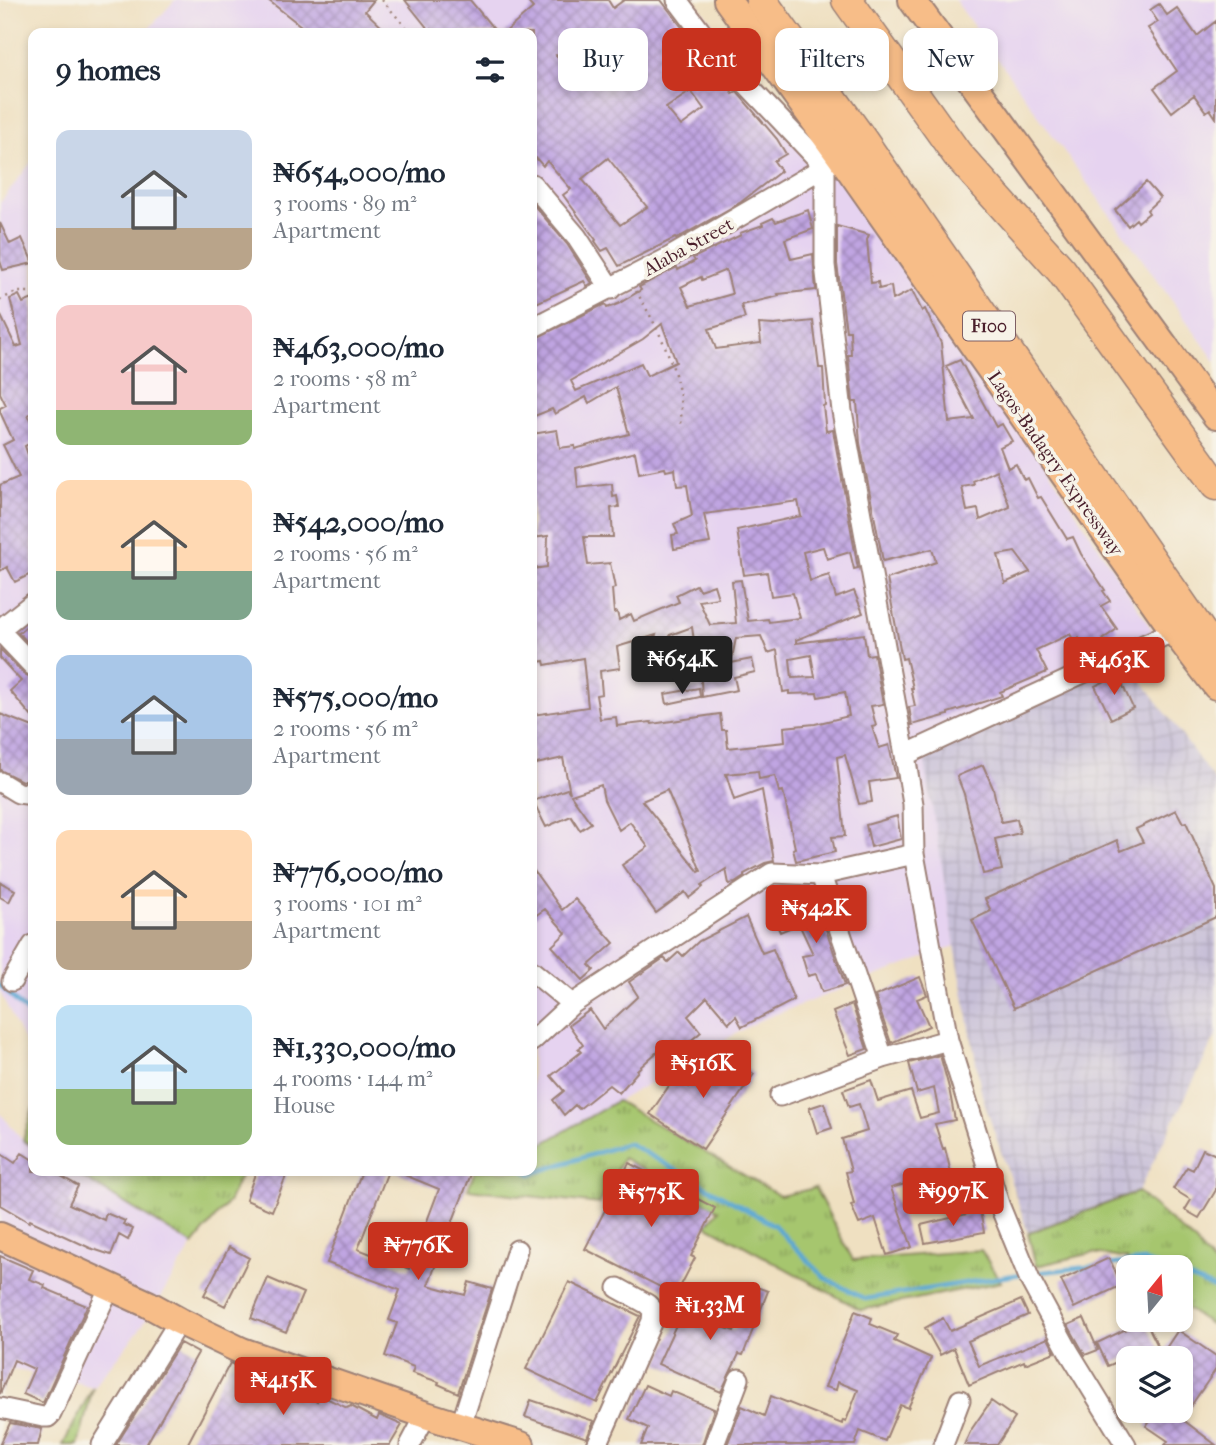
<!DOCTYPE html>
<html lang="en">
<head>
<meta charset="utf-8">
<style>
	body { margin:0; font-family:"IM FELL French Canon",serif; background:#f2f2f3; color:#1f2937; height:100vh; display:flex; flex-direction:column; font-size:26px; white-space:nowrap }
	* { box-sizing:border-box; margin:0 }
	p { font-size:23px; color:#747a83 }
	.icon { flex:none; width:38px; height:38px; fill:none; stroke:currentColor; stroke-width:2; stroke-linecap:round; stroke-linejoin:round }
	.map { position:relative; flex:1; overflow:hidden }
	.sheet { position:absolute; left:28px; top:28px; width:509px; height:1148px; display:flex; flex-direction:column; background:#fff; border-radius:14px; box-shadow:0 4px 10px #0003 }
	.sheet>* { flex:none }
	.banner { position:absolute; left:558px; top:28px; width:551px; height:63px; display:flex; gap:14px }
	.needle { width:46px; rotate:18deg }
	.buttons { position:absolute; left:1116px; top:1255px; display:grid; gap:14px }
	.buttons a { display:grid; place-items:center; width:77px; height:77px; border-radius:14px; background:#fff; box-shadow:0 4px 10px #0003; font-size:35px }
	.price { position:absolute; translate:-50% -60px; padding:0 16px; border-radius:7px; background:#c8321e; color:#fff; font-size:23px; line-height:46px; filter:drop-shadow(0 2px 4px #0008) }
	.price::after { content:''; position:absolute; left:50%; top:42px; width:21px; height:16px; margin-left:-10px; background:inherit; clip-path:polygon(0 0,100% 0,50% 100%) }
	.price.active { background:#222; color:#fff }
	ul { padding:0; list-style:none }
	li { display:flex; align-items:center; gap:21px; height:175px; padding:0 28px }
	li span { display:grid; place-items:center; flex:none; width:196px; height:140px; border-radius:14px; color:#555 }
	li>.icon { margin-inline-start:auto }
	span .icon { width:84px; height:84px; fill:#fffc; stroke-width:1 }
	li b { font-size:30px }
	h2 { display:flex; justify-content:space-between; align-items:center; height:84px; padding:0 28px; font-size:30px }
	.pill { padding:0 24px; border-radius:14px; background:#fff; box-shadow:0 4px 10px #0003; font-size:24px; line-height:63px }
	.pill.active { background:#c8321e; color:#fff }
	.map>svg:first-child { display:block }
</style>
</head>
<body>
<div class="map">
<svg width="1216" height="1445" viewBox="0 0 1216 1445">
	<defs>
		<pattern id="industrial-grid" width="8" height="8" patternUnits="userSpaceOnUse" patternTransform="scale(1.75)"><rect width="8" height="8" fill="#c8c0d8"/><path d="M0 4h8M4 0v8" fill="none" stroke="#ada5ba"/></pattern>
		<pattern id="grass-tufts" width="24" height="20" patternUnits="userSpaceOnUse" patternTransform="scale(1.75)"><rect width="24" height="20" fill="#a6c66e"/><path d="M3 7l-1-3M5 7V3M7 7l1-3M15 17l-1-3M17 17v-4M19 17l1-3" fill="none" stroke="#89a05b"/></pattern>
		<pattern id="building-cross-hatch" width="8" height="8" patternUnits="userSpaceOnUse" patternTransform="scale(1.75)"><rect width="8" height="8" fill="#c0a5e2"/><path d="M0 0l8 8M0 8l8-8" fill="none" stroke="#9e86b7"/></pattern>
	</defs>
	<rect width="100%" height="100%" fill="#f7f3e8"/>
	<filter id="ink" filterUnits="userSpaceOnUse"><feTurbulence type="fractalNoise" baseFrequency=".0143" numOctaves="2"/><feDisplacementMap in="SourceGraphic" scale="14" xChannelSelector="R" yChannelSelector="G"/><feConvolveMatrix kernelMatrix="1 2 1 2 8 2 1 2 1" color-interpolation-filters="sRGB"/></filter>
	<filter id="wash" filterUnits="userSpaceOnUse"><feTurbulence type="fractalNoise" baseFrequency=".00686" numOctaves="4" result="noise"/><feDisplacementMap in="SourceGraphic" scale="28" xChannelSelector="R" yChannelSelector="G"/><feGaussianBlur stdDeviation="1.57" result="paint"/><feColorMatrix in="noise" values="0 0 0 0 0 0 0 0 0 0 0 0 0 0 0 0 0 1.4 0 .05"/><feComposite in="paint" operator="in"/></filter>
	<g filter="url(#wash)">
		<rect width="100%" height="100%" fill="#efe0c1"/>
		<!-- built -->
		<path fill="#e6d3f0" d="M 175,0 L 693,0 L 866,202 L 973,353 L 1158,639 L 923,745 L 955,946 L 758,1021 L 532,1150 L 532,33 L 145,33 Z
			M 955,0 L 1216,0 L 1216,362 L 1188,323 Z
			M 33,160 L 33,1059 L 0,992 L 0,203 Z
			M 0,1113 L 23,1140 L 33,1147 L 33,1171 L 72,1171 L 193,1245 L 140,1329 L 93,1387 L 55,1376 L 0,1368 Z"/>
		<!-- industrial -->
		<path fill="url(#industrial-grid)" d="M 1124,655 L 1216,783 L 1216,1036 L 1138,1192 L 1028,1233 L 982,1095 L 955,946 L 922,745 Z"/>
		<!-- grass -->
		<path fill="url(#grass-tufts)" stroke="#78724c" stroke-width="2" d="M 617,1101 L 780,1196 L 815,1188 L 853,1260 L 981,1250 L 1001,1282 L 861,1310 L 706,1225 L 719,1210 L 623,1158 L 599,1204 L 468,1189 L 475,1171 L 532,1171 L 532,1150 Z
			M 33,1108 L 33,1147 L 23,1140 Z
			M 72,1171 L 242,1171 L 229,1201 L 193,1245 Z
			M 1138,1192 L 1195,1242 L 1216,1267 L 1216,1328 L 1181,1305 L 1181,1267 L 1130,1267 L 1127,1259 L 1093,1253 L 1036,1266 L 1028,1233 Z
			M 93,1387 L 78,1445 L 63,1445 Z"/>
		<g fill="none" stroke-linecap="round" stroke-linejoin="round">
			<!-- stream -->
			<path stroke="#5aa7d3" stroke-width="4.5" d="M 0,985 L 33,1019
				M 524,1171 L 531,1174 L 628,1143 L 774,1225 L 825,1278 L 865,1299 L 1021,1274
				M 1106,1265 L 1145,1261 L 1160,1267
				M 1033,1273 L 1097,1266
				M 1181,1275 L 1216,1289"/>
		</g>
		<g id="blocks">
			<!-- building -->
			<path fill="url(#building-cross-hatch)" fill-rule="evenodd" d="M 268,0 L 374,0 L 365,11 L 388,33 L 340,33 L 331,26 L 325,33 L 310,33 Z
				M 405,0 L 470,0 L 497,33 L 435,33 L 431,29 L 429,30 Z
				M 526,0 L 608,0 L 613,8 L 624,0 L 661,0 L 733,94 L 737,92 L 777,139 L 786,154 L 774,161 L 781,171 L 741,202 L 676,239 L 675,238 L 619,266 L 608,248 L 602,251 L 595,241 L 596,240 L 563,195 L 571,189 L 547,161 L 543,166 L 536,158 L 532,161 L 532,33 L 504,33 L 533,8 ZM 574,42 L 599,74 L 581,86 L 556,55 ZM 691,91 L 704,109 L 681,126 L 666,108 ZM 608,158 L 647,207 L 620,225 L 582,179 Z
				M 1159,4 L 1167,15 L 1177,8 L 1197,36 L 1216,21 L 1216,118 L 1210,109 L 1206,112 L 1194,95 L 1172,112 L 1154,88 L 1177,71 L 1148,28 L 1158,22 L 1150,10 Z
				M 1146,182 L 1160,198 L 1147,210 L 1149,213 L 1138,222 L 1136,219 L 1128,226 L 1115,210 Z
				M 532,203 L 567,244 L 592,283 L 587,286 L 584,281 L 532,305 Z
				M 808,210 L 813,229 L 785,239 L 791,259 L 813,254 L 816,290 L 778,294 L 779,296 L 741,305 L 745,318 L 709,329 L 716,349 L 761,343 L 759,324 L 774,325 L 813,321 L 819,368 L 823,368 L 825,405 L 823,406 L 826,431 L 833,430 L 858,568 L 854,569 L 850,552 L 827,559 L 823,547 L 803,552 L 810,581 L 829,575 L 836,598 L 854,591 L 863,613 L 796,640 L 796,643 L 864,634 L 867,655 L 874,654 L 883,704 L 871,706 L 876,726 L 872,727 L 879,748 L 889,745 L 896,778 L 869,782 L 872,802 L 859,804 L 845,755 L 837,757 L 845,836 L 832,837 L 835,852 L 796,861 L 793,849 L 795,848 L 783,791 L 779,792 L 775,776 L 759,779 L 758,771 L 726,774 L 734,800 L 762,790 L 774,861 L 765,863 L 744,874 L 744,877 L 735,883 L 729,884 L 726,869 L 702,885 L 703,887 L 689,898 L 685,892 L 656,913 L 622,865 L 648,847 L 630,822 L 619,830 L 604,800 L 601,785 L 571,795 L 591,823 L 580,830 L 571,816 L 546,827 L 533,801 L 567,789 L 570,793 L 563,758 L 532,765 L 532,715 L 588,707 L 583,658 L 545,665 L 544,661 L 532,663 L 532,569 L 547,567 L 548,536 L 532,538 L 532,434 L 557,430 L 560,448 L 575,446 L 575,449 L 629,434 L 616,387 L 589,403 L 586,397 L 555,414 L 552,409 L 532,417 L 532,340 L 605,304 L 607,308 L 618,304 L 641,290 L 639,287 L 677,267 L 678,270 L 695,261 L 693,258 L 741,235 L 740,233 L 763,225 L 762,223 L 773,218 L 776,222 ZM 726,270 L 732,294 L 690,306 L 681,287 L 701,277 L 702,280 ZM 662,324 L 676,362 L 647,376 L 641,363 L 576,391 L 571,381 L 643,339 ZM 635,452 L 639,473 L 665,468 L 666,471 L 675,469 L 677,486 L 687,485 L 692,516 L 674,524 L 678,534 L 672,535 L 674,549 L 710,543 L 704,514 L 798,501 L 801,516 L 737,530 L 744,575 L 767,572 L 771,596 L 793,593 L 800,618 L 769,622 L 768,619 L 748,621 L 741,580 L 732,581 L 736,623 L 710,625 L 699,601 L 718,598 L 714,585 L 699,590 L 696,585 L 676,595 L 679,602 L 634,621 L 631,614 L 619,620 L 617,612 L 614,613 L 612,589 L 615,588 L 610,563 L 588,565 L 584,537 L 613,537 L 611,508 L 619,507 L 617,496 L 613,497 L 612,484 L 578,488 L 576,468 ZM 692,627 L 694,641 L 700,640 L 703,664 L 700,664 L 702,697 L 737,690 L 734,677 L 755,672 L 752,659 L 731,663 L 736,638 L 761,636 L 768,653 L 777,650 L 783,692 L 789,691 L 789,694 L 817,693 L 818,697 L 845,692 L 849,716 L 815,724 L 784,727 L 785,742 L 728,748 L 726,730 L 722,730 L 720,714 L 652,724 L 651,722 L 617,726 L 616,717 L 600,719 L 596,695 L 602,694 L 600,671 L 620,668 L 617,647 L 656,635 L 646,660 L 659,665 L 668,664 L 668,644 L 672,643 L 670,635 ZM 811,655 L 815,677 L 792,678 L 790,659 ZM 667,790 L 701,871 L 699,872 L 642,801 Z
				M 0,223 L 10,244 L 22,238 L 33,263 L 3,270 L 0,261 Z
				M 837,226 L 869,235 L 867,240 L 871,283 L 878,282 L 879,289 L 891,286 L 893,300 L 912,290 L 922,311 L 925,309 L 941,343 L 949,422 L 974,419 L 946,366 L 960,360 L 996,427 L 1002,424 L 1012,441 L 1000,447 L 1008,468 L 1016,464 L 1024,480 L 1028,478 L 1038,498 L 1041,497 L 1067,539 L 1073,537 L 1081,554 L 1105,590 L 1103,591 L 1110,601 L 1101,606 L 1117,629 L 1103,639 L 1105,641 L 1099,646 L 1086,652 L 1079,638 L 1074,641 L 1070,634 L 1036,650 L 1047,672 L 1000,692 L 1002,696 L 948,713 L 948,715 L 912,725 L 909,707 L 915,706 L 911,688 L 913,688 L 906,658 L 902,659 L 887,579 L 936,562 L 932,549 L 883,561 L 860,443 L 857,402 L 853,402 L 848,355 L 851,355 L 850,331 L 846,331 L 837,264 ZM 996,470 L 1010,507 L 980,520 L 978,509 L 967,511 L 962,487 L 974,485 L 973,481 ZM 1015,552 L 1030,572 L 1005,583 L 998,555 Z
				M 19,295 L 23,303 L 33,299 L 33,413 L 28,415 L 33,426 L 33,442 L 25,446 L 33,469 L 33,573 L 15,582 L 7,567 L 0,571 L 0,485 L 19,477 L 3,445 L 13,440 L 0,412 L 0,408 L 6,405 L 0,393 L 0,314 L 16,347 L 22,345 L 10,299 Z
				M 33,620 L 33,648 L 17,631 L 19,633 Z
				M 0,649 L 24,674 L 33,678 L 33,718 L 10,691 L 21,681 L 0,658 Z
				M 1118,675 L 1133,708 L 1111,719 L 1095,686 Z
				M 699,688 L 700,697 L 667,704 L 665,694 Z
				M 0,714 L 33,727 L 33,756 L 30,765 L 33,767 L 33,777 L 22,781 L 0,770 Z
				M 983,765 L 993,788 L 1001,822 L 1017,819 L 1020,833 L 995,839 L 1002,870 L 983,874 L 964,794 L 957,776 Z
				M 1176,810 L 1183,823 L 1186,822 L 1216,889 L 1216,917 L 1014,1008 L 972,920 L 991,911 L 985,899 L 1117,840 L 1121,851 L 1143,842 L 1136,829 Z
				M 897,816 L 901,839 L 871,847 L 866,825 Z
				M 532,868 L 562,910 L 575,899 L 614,943 L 589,965 L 594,970 L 583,980 L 552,946 L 566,933 L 545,909 L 532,918 Z
				M 0,882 L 15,890 L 9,902 L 0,897 Z
				M 816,900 L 845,985 L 822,992 L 816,974 L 808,976 L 802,956 L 813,954 L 799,924 L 780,932 L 775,921 Z
				M 746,917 L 762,953 L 773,949 L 794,1000 L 742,1027 L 736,1016 L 729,1023 L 707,997 L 688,1016 L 701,1032 L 676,1053 L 667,1043 L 637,1070 L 638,1071 L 619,1093 L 609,1085 L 579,1109 L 575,1105 L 564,1115 L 553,1100 L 564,1091 L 551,1076 L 581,1052 L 578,1049 L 583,1045 L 569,1025 L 590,1010 L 603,1029 L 638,996 L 629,982 L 664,958 L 668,962 L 679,952 L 683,956 L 699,941 Z
				M 920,977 L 927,995 L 917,999 L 929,1026 L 891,1043 L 875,996 Z
				M 852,1004 L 867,1049 L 850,1055 L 833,1012 Z
				M 712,1053 L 731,1065 L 734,1061 L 754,1074 L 703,1149 L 650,1114 L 675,1077 L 689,1087 Z
				M 940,1055 L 949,1088 L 955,1120 L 935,1124 L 943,1149 L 945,1148 L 952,1177 L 970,1173 L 973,1188 L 916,1200 L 912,1182 L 891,1188 L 912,1247 L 887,1255 L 875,1218 L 859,1224 L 851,1205 L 854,1204 L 846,1172 L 851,1171 L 842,1139 L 867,1131 L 859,1104 L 849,1107 L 843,1090 L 871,1080 L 878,1101 L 911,1091 L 920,1118 L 939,1113 L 934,1088 L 917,1093 L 909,1063 Z
				M 824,1103 L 832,1128 L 817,1133 L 809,1108 Z
				M 1203,1149 L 1216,1155 L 1216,1190 L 1199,1218 L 1185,1210 L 1191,1200 L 1173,1189 L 1187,1167 L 1193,1170 Z
				M 0,1153 L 15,1163 L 22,1153 L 33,1160 L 33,1171 L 52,1171 L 78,1186 L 69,1204 L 104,1220 L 106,1213 L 125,1221 L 123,1224 L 133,1229 L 128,1240 L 119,1235 L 111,1255 L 90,1248 L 30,1220 L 29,1222 L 0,1205 Z
				M 629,1163 L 715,1208 L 691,1256 L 695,1258 L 676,1295 L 585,1249 Z
				M 256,1171 L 288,1171 L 272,1211 L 246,1200 Z
				M 362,1171 L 388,1171 L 358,1249 L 409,1269 L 439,1189 L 395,1171 L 463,1171 L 471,1174 L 428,1285 L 465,1295 L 469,1282 L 492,1289 L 458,1393 L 438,1384 L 439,1382 L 412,1373 L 414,1367 L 385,1356 L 397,1323 L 389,1320 L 400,1290 L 327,1263 Z
				M 980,1211 L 984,1232 L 925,1243 L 921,1225 Z
				M 229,1247 L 249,1258 L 225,1306 L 204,1295 Z
				M 0,1256 L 33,1270 L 29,1279 L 45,1285 L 44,1288 L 87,1306 L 43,1403 L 23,1394 L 34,1369 L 14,1360 L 0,1394 Z
				M 1109,1258 L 1122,1285 L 1074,1308 L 1061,1280 Z
				M 268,1278 L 303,1293 L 286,1332 L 251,1318 Z
				M 569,1282 L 640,1316 L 597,1403 L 526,1369 Z
				M 751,1285 L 768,1291 L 743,1355 L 739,1354 L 721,1392 L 658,1364 L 687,1301 L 715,1311 L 711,1323 L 734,1331 Z
				M 1021,1300 L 1028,1315 L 968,1341 L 979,1366 L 1048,1338 L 1055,1352 L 1025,1364 L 1024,1361 L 969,1385 L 954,1348 L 940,1355 L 925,1328 L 943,1318 L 950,1331 Z
				M 855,1311 L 872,1318 L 870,1324 L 897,1335 L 894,1341 L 931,1358 L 908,1408 L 900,1405 L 885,1441 L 860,1431 L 855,1445 L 727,1445 L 742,1406 L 764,1416 L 771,1396 L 842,1424 L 843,1420 L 846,1421 L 858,1390 L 838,1382 L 836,1390 L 825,1387 Z
				M 1084,1318 L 1098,1350 L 1085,1355 L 1068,1325 Z
				M 1145,1320 L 1162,1354 L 1178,1330 L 1216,1356 L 1216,1369 L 1182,1419 L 1216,1445 L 1165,1445 L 1168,1441 L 1146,1426 L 1151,1419 L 1139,1410 L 1181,1410 L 1181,1358 L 1160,1358 L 1161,1355 L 1149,1347 L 1108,1366 L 1097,1343 Z
				M 180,1343 L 198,1353 L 146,1445 L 116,1445 Z
				M 230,1363 L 288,1390 L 290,1386 L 317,1401 L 320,1395 L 347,1408 L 351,1406 L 377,1420 L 379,1415 L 402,1425 L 390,1445 L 187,1445 Z
				M 645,1385 L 669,1396 L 671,1391 L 714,1409 L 702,1445 L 641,1445 L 648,1428 L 629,1419 Z
				M 531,1400 L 594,1421 L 587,1438 L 525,1417 Z
				M 991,1401 L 1015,1418 L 997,1445 L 964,1445 L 971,1430 Z
				M 10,1423 L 42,1429 L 38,1445 L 0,1445 Z"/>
		</g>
	</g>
	<g filter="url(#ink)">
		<use href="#blocks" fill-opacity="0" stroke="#9c8076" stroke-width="2"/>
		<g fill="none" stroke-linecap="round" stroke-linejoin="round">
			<!-- minor casing -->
			<g stroke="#9c8076" stroke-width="23">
				<path id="minor" d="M 677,0 L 717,53 L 825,167 L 825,265 L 842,411 L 905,755 L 913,804 L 914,854 L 948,1040 L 999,1204 L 1030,1280 L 1069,1352 L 1126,1445
					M 532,184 L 577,237 L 611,289
					M 532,328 L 670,257 L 831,163
					M 0,629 L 33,603
					M 0,631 L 33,666
					M 905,755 L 1174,631
					M 0,782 L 18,793 L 26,794 L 33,789
					M 821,875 L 883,1058
					M 532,971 L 572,1004
					M 12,981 L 33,945
					M 532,1041 L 572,1004 L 772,873 L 821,875 L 914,854
					M 780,1096 L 883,1058 L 948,1040
					M 0,1408 L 43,1417 L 48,1417 L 51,1414 L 110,1286
					M 461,1425 L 517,1250
					M 102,1445 L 179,1321
					M 410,1445 L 426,1415
					M 597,1445 L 652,1321 L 653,1310 L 647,1304 L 618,1288
					M 714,1445 L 739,1379
					M 943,1445 L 960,1400"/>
			</g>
			<!-- major casing -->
			<g stroke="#9c8076" stroke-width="30">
				<path id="major" d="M 727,0 L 840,156 L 1174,631 L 1216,686
					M 912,0 L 1216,416
					M 0,1236 L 148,1304 L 179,1321 L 242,1351 L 426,1415 L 521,1445"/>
			</g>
			<!-- highway casing -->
			<g stroke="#9c8076" stroke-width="33">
				<path id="highway" d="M 761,0 L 859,136 L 1216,654
					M 847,0 L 957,154 L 1061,270 L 1216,485"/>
			</g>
			<!-- path -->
			<path stroke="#9c8076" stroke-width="2.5" stroke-dasharray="2 5" stroke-linecap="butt" d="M 382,0 L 411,33
				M 636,291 C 660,331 684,378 681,425
				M 0,300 L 16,292 L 33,292"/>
			<!-- minor -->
			<use href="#minor" stroke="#fff" stroke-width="19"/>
			<!-- major -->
			<use href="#major" stroke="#f7bd88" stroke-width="26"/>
			<!-- highway -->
			<use href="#highway" stroke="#f7bd88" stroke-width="30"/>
		</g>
	</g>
	<g text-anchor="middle" stroke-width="7" stroke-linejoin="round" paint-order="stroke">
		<!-- shield labels -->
		<rect fill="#f7f3e8" stroke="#7e5f64" stroke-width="2" x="963" y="311.5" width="52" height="29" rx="5"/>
		<g font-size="18" font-weight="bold" fill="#4a1f2b">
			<text x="989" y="332">F100</text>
		</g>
		<!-- street labels -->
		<g font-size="19" fill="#4a1f2b" stroke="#f7f3e8">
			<text transform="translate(688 246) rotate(-29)" y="7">Alaba Street</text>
			<text transform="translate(1056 463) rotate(55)" y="7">Lagos-Badagry Expressway</text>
		</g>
	</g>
</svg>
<div class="buttons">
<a><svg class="needle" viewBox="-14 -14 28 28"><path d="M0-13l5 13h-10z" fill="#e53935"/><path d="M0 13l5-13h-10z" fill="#747a83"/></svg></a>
<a><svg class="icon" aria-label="layers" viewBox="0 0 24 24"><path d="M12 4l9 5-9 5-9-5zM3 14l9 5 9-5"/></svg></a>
</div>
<b class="price active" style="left:682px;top:696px">₦654K</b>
<b class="price" style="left:1114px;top:697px">₦463K</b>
<b class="price" style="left:816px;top:945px">₦542K</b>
<b class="price" style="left:703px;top:1100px">₦516K</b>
<b class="price" style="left:953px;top:1228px">₦997K</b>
<b class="price" style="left:651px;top:1229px">₦575K</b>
<b class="price" style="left:418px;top:1282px">₦776K</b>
<b class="price" style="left:710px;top:1342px">₦1.33M</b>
<b class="price" style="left:283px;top:1417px">₦415K</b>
<div class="banner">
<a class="pill">Buy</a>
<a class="pill active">Rent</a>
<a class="pill">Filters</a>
<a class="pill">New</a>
</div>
<section class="sheet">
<h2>9 homes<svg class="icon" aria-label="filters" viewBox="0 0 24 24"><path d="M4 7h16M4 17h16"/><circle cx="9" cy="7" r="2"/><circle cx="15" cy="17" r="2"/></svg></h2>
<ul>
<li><span style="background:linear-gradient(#c9d6e8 70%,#b9a48a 0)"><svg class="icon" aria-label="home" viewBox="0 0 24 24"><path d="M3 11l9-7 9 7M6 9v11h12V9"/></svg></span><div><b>₦654,000/mo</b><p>3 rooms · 89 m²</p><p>Apartment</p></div></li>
<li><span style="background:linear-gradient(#f6c9c9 75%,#8fb573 0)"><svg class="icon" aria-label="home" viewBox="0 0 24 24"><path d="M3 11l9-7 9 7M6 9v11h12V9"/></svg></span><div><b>₦463,000/mo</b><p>2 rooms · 58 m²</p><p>Apartment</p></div></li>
<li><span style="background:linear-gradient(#ffd9b3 65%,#7fa58c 0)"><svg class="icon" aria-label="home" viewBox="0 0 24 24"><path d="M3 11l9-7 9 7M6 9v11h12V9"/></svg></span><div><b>₦542,000/mo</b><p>2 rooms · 56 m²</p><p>Apartment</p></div></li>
<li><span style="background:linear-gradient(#a9c7e8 60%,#9aa5b1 0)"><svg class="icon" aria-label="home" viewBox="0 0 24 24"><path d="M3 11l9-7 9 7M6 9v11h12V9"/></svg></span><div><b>₦575,000/mo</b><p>2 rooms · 56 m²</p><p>Apartment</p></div></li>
<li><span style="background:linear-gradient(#ffd9b3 65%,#b9a48a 0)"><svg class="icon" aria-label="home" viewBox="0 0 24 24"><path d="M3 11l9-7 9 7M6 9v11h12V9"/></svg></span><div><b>₦776,000/mo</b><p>3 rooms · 101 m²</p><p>Apartment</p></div></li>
<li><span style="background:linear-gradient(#bfe0f5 60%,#8fb573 0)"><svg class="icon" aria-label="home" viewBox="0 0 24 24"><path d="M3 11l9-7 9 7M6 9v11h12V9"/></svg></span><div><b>₦1,330,000/mo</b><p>4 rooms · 144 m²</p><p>House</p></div></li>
</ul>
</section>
</div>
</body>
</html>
